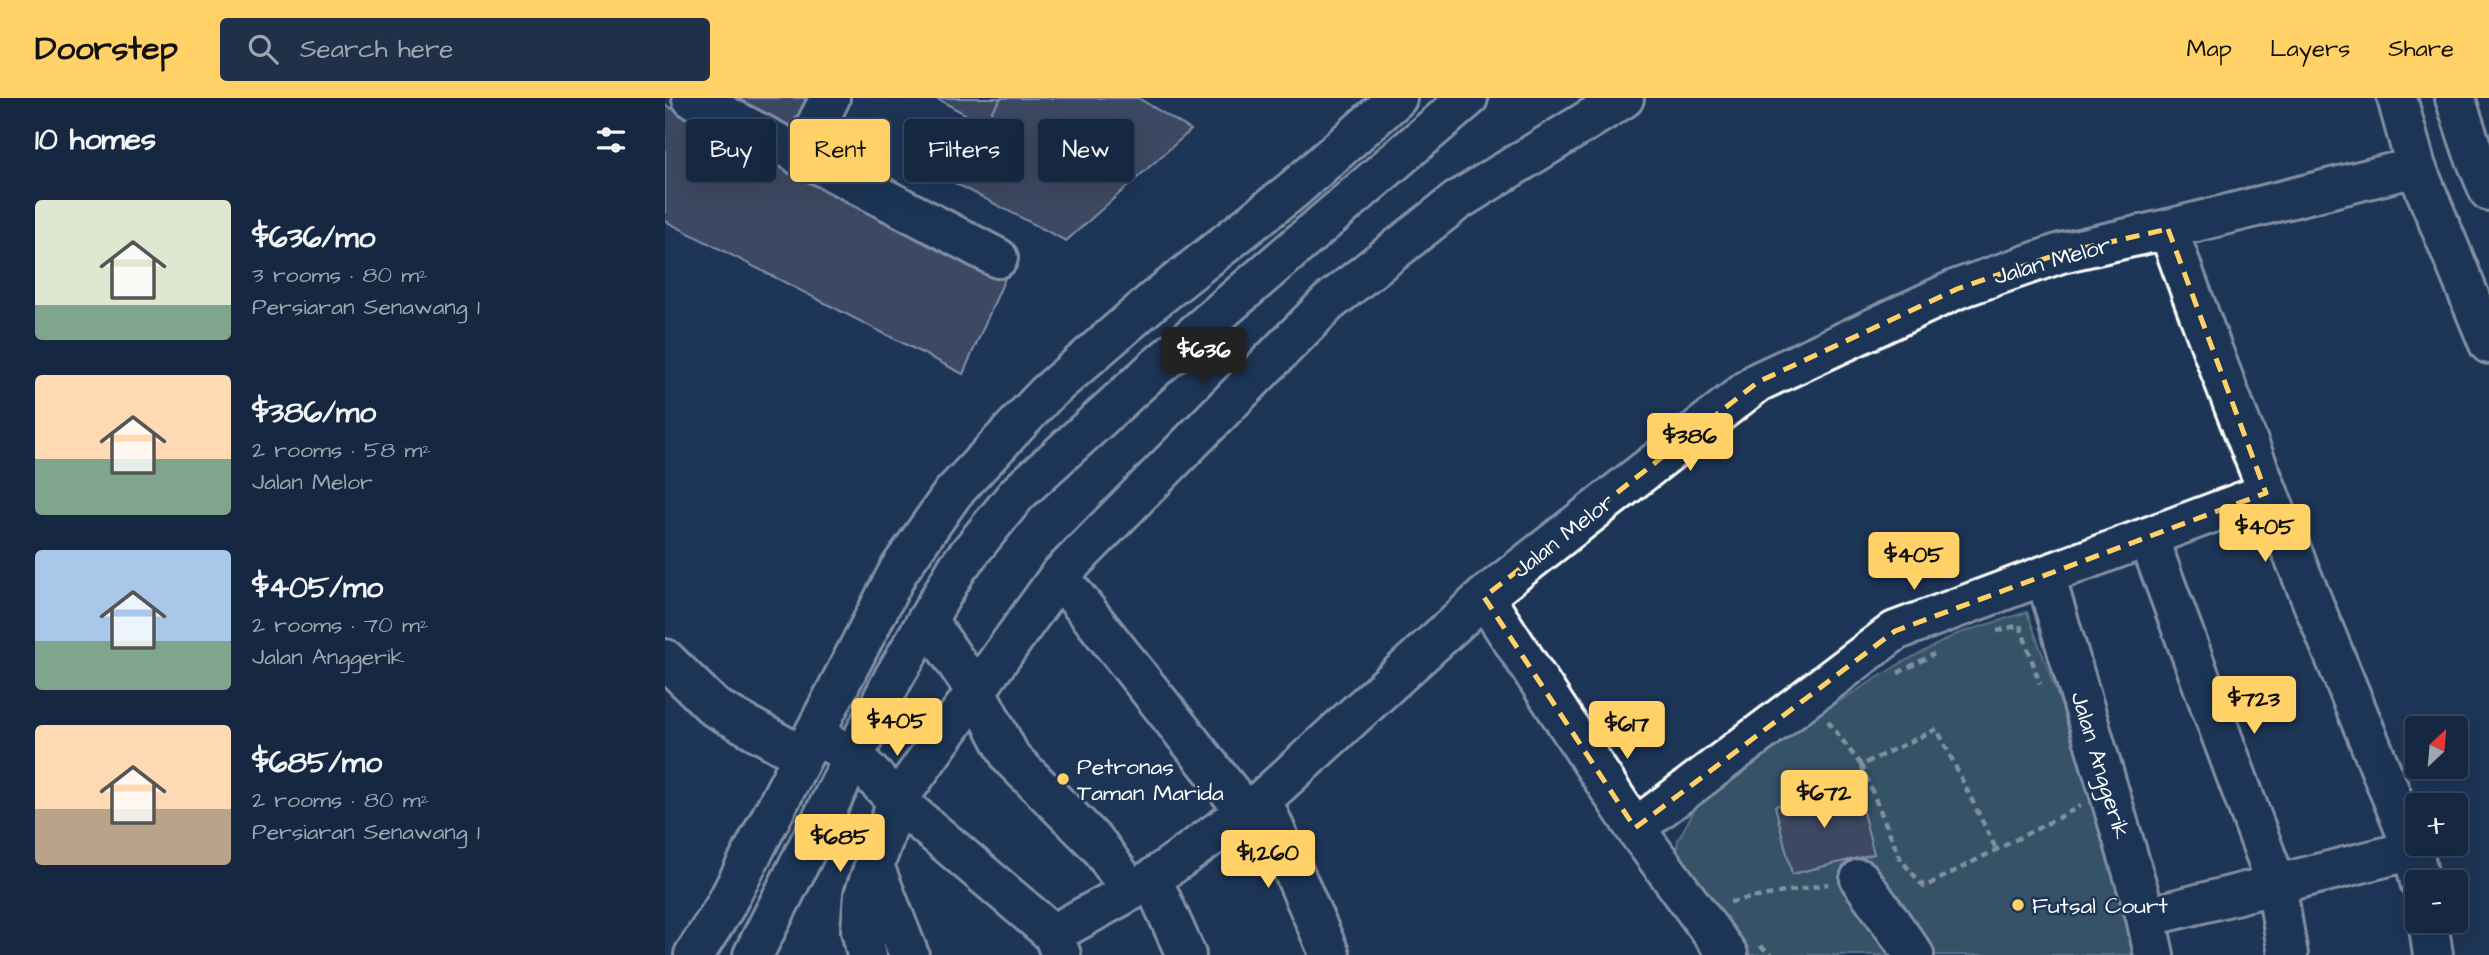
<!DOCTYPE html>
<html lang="en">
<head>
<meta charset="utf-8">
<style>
	body { margin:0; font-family:"Architects Daughter",sans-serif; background:#1f3048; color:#f1f3f6; height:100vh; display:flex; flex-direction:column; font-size:26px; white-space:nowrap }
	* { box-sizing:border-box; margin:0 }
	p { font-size:23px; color:#9ea6b1 }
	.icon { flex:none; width:38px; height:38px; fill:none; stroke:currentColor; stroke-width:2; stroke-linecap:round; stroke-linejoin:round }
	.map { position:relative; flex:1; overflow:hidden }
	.details { display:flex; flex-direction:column; background:#162841; width:665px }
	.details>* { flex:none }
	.hud { position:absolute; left:21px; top:21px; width:665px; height:63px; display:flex; gap:14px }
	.needle { width:46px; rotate:26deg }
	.tools { position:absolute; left:1740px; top:618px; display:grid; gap:14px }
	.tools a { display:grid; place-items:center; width:63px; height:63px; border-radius:7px; background:#162841; box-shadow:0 7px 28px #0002,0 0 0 2px #35445a; font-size:35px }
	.price { position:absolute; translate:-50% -60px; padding:0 16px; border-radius:7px; background:#ffd166; color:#111; font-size:23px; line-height:46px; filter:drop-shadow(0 2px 4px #0008) }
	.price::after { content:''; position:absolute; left:50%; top:42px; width:21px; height:16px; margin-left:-10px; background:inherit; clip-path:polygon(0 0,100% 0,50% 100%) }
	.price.selected { background:#222; color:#fff }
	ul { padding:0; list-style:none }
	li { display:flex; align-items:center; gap:21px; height:175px; padding:0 35px }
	li span { display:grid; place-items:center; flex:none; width:196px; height:140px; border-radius:7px; color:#555 }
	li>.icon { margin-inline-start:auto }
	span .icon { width:84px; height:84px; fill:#fffc; stroke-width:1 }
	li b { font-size:30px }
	h2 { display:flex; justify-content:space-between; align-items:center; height:84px; padding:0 35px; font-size:30px }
	.tag { padding:0 24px; border-radius:7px; background:#162841; box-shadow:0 7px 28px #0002,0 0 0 2px #35445a; font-size:24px; line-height:63px }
	.tag.selected { background:#ffd166; color:#111 }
	header { display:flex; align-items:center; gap:42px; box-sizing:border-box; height:98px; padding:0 35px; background:#ffd166; color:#111 }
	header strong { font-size:33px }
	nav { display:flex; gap:38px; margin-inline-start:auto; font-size:24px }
	.search { width:490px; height:63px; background:#1f3048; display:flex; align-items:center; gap:18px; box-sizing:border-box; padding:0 24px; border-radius:7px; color:#9ea6b1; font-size:26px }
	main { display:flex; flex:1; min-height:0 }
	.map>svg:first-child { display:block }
</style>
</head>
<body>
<header>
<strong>Doorstep</strong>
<div class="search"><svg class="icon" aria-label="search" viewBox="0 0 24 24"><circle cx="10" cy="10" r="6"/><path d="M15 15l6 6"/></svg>Search here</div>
<nav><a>Map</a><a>Layers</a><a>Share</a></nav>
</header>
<main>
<section class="details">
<h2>10 homes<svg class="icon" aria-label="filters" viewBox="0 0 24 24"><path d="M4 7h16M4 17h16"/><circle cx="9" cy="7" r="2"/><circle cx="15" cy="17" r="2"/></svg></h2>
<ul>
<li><span style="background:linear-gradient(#dfe7d0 75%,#7fa58c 0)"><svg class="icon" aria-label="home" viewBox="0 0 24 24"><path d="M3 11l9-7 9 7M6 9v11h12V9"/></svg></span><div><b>$636/mo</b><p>3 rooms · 80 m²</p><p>Persiaran Senawang 1</p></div></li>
<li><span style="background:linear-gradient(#ffd9b3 60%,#7fa58c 0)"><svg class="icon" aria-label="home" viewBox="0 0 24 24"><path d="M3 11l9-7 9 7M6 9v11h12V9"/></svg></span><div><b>$386/mo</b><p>2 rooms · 58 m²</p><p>Jalan Melor</p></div></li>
<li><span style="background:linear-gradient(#a9c7e8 65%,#7fa58c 0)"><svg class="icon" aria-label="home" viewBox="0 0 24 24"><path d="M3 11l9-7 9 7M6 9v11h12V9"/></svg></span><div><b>$405/mo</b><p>2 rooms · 70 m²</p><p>Jalan Anggerik</p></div></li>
<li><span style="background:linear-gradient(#ffd9b3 60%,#b9a48a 0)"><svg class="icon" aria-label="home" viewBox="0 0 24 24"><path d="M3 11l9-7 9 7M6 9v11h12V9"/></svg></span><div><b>$685/mo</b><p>2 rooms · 80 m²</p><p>Persiaran Senawang 1</p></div></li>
</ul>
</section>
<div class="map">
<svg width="1824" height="857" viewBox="0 0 1824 857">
	<rect width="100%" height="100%" fill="#1d3557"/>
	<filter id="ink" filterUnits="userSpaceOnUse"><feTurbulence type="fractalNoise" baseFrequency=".0143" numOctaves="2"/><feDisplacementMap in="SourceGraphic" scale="14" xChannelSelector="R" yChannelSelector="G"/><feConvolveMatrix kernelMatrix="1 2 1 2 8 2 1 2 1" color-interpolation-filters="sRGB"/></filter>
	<g filter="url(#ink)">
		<!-- green -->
		<path fill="#527678" stroke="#a8babc" stroke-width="2" d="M 1362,514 L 1433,707 L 1474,857 L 1083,857 L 1009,773 L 1013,742 L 1031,709 L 1130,631 L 1236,565 L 1292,536 Z"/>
		<!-- building -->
		<path fill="#65636f" stroke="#fff" stroke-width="2" d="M 67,0 L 151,0 L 134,37 Z
			M 271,0 L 336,0 L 318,26 Z
			M 336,0 L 473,0 L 526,32 L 401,143 L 280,80 Z
			M 0,7 L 341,178 L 298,276 L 0,123 Z
			M 1191,688 L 1209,756 L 1127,776 L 1110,708 Z"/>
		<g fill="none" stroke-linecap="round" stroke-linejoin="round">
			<!-- minor casing -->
			<g stroke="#fff" stroke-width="44">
				<path id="minor" d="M 27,0 L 333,160
					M 1732,0 L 1751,69 L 1824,246
					M 1790,0 L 1808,54 L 1824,93
					M 135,58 L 165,0
					M 1503,131 C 1577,341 1666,545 1748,752 L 1755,784
					M 1483,439 L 1611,785 L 1623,857
					M 1380,477 L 1481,819 L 1489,857
					M 394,478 L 581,714
					M 819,499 L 970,730 L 1063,857
					M 262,522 L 312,595 L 346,660 L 434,748 L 466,793
					M 0,561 L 49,609 L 137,658
					M 149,637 L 189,658 L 232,703 L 388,836 L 396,857
					M 597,702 L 665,857
					M 970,730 L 1230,533 L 1601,395
					M 209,768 L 244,857
					M 487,781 L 521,857
					M 1195,781 L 1249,857
					M 1481,819 L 1748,752
					M 1763,822 L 1768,857
					M 388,836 L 487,781 L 597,702 L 819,499 L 1093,284 L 1292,191 L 1396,155 L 1503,131 L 1751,69
					M 202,857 L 196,832 L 199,797 L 232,703 L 394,478 L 663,205 L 792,103 L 959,0"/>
			</g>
			<!-- major casing -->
			<g stroke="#fff" stroke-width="44">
				<path id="major" d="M 29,857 L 59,810 L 234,472 L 288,395 L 382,295 L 488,203 L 628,92 L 732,0
					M 88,857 L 229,579 L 293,469 L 352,396 L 487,273 L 803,0"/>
			</g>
			<!-- path -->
			<path stroke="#fff" stroke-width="4.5" stroke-dasharray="7 5" stroke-linecap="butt" d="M 1332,533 L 1355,527 L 1375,586
				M 1233,575 L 1269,556
				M 1163,623 L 1196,667 L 1272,631 L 1332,753
				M 1196,667 L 1236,762 L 1259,789 L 1416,708
				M 1065,804 L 1163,786
				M 1095,848 L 1107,857"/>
			<!-- minor -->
			<use href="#minor" stroke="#1d3557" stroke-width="38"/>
			<!-- major -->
			<use href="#major" stroke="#1d3557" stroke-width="38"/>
		</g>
	</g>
	<!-- marked area -->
	<path d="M0 0H1824V857H0ZM 1503,131 L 1601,395 L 1230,533 L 970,730 L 819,499 L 1093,284 L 1292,191 L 1396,155 Z" fill="#1d3557" fill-opacity=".55" fill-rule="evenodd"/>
	<path fill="none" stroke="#ffd166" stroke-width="5" stroke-dasharray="14 9" stroke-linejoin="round" d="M 1503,131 L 1601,395 L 1230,533 L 970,730 L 819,499 L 1093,284 L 1292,191 L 1396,155 Z"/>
	<!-- markers -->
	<g fill="#ffd166" stroke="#1d3557" stroke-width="2.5">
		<circle cx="398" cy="681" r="7"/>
		<circle cx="1353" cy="807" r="7"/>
	</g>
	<g text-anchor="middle" stroke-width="5" stroke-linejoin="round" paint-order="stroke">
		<!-- street labels -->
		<g font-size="23" fill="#fff" stroke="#1d3557">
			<text transform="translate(1387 162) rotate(-16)" y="8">Jalan Melor</text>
			<text transform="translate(898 437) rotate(-38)" y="8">Jalan Melor</text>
			<text transform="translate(1436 667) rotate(73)" y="8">Jalan Anggerik</text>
		</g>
		<!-- poi labels -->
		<g font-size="23" fill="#fff" stroke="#1d3557" text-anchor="start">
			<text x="412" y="676">Petronas<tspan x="412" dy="26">Taman Marida</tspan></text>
			<text x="1367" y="815">Futsal Court</text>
		</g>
	</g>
</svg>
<div class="tools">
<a><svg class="needle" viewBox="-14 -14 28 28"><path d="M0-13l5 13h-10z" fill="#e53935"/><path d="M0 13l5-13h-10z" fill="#9ea6b1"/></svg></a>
<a>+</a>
<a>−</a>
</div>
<b class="price selected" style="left:539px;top:289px">$636</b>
<b class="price" style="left:1025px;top:375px">$386</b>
<b class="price" style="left:1600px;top:466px">$405</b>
<b class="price" style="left:1249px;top:494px">$405</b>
<b class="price" style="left:1589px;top:638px">$723</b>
<b class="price" style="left:232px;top:660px">$405</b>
<b class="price" style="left:962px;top:663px">$617</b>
<b class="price" style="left:1159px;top:732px">$672</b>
<b class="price" style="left:175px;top:776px">$685</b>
<b class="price" style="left:603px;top:792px">$1,260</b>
<div class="hud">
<a class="tag">Buy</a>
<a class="tag selected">Rent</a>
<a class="tag">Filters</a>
<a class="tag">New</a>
</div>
</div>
</main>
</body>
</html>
